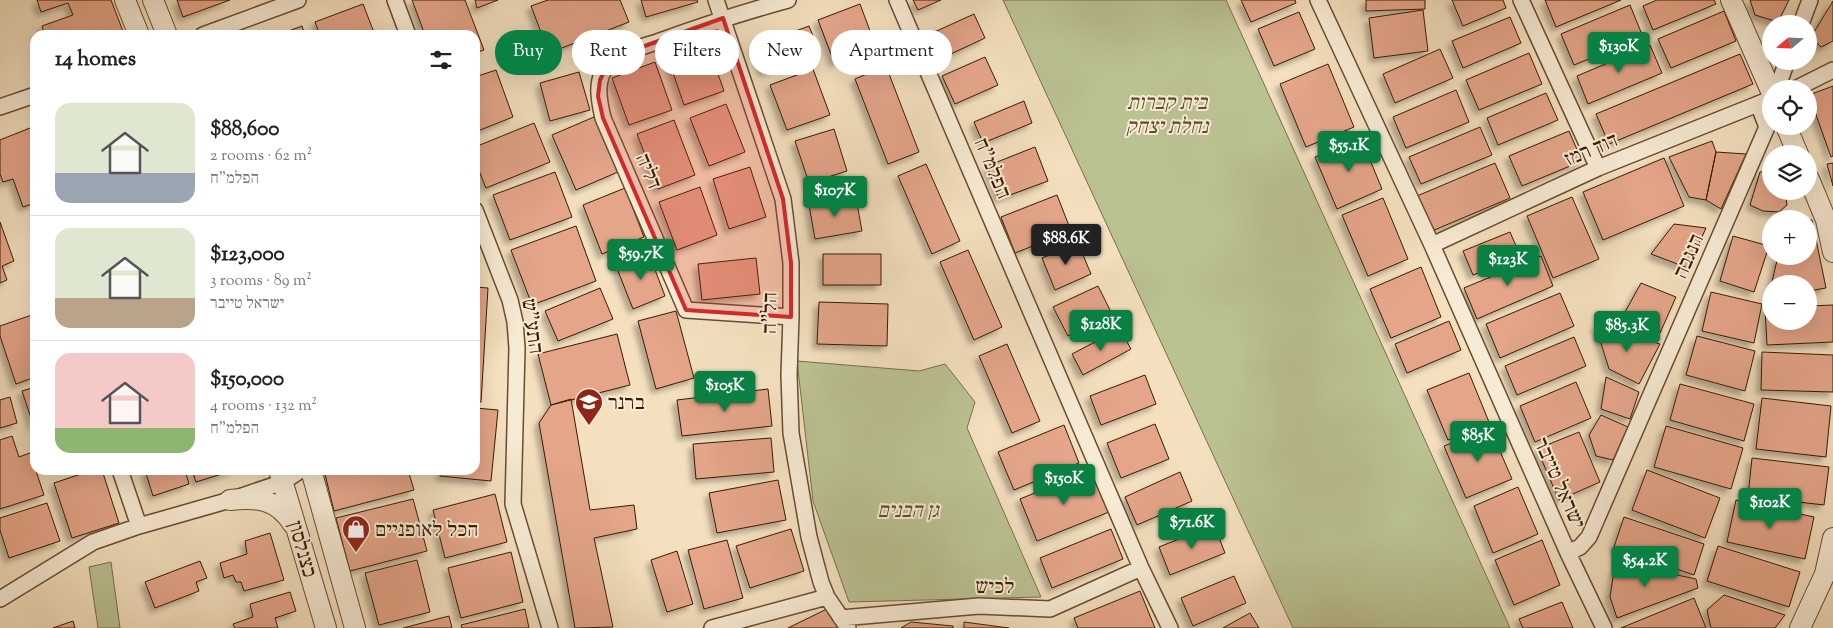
<!DOCTYPE html>
<html lang="en">
<head>
<meta charset="utf-8">
<style>
	body { margin:0; font-family:"Sorts Mill Goudy","Frank Ruhl Libre",serif; background:#f2f2f2; color:#222; height:100vh; display:flex; flex-direction:column; font-size:19px; white-space:nowrap }
	* { box-sizing:border-box; margin:0 }
	p { font-size:16px; color:#767676 }
	.icon { flex:none; width:28px; height:28px; fill:none; stroke:currentColor; stroke-width:2; stroke-linecap:round; stroke-linejoin:round }
	.map { position:relative; flex:1; overflow:hidden }
	.details { position:absolute; left:30px; top:30px; width:450px; height:445px; display:flex; flex-direction:column; background:#fff; border-radius:15px; box-shadow:0 5px 20px #0002 }
	.details>* { flex:none }
	.guide { position:absolute; left:495px; top:30px; width:475px; height:45px; display:flex; gap:10px }
	.needle { width:32px; rotate:251deg }
	.buttons { position:absolute; left:1762px; top:15px; display:grid; gap:10px }
	.buttons a { display:grid; place-items:center; width:55px; height:55px; border-radius:50%; background:#fff; box-shadow:0 5px 20px #0002; font-size:25px }
	.price { position:absolute; translate:-50% -42px; padding:0 11px; border-radius:5px; background:#0b8043; color:#fff; font-size:16px; line-height:32px; filter:drop-shadow(0 1px 2px #0008) }
	.price::after { content:''; position:absolute; left:50%; top:30px; width:15px; height:11px; margin-left:-8px; background:inherit; clip-path:polygon(0 0,100% 0,50% 100%) }
	.price.on { background:#222; color:#fff }
	ul { padding:0; list-style:none }
	li { display:flex; align-items:center; gap:15px; height:125px; padding:0 25px }
	li+li { border-top:1px solid #e0e0e0 }
	li span { display:grid; place-items:center; flex:none; width:140px; height:100px; border-radius:15px; color:#555 }
	li>.icon { margin-inline-start:auto }
	span .icon { width:60px; height:60px; fill:#fffc; stroke-width:1 }
	li b { font-size:21px }
	h2 { display:flex; justify-content:space-between; align-items:center; height:60px; padding:0 25px; font-size:21px }
	.pill { padding:0 18px; border-radius:22px; background:#fff; box-shadow:0 5px 20px #0002; font-size:18px; line-height:45px }
	.pill.on { background:#0b8043; color:#fff }
	.map>svg:first-child { display:block }
</style>
</head>
<body>
<div class="map">
<svg width="1833" height="628" viewBox="0 0 1833 628">
	<defs>
		<filter id="shadow"><feDropShadow dx="-4.5" dy="4.5" stdDeviation="2.5" flood-color="#0004"/></filter>
	</defs>
	<rect width="100%" height="100%" fill="#f4e0bf"/>
	<filter id="stains"><feTurbulence type="fractalNoise" baseFrequency=".004" numOctaves="4"/><feColorMatrix values="0 0 0 0 .2 0 0 0 0 .09 0 0 0 0 .02 0 0 0 .5 -.17"/></filter>
	<radialGradient id="worn" r=".72"><stop offset=".6" stop-color="#630" stop-opacity="0"/><stop offset="1" stop-color="#630" stop-opacity=".3"/></radialGradient>
	<!-- green -->
	<path fill="#bbc292" stroke="#7a6f49" d="M 1003,0 L 1226,0 L 1510,628 L 1293,628 Z
		M 797,361 L 919,371 L 945,364 L 975,402 L 967,428 L 1041,597 L 849,602 L 813,501 Z
		M 111,562 L 120,628 L 98,628 L 89,567 Z"/>
	<!-- building -->
	<path fill="#e4a589" stroke="#381c00" filter="url(#shadow)" d="M 37,0 L 111,0 L 124,34 L 45,35 L 42,26 L 73,15 L 68,3 L 41,12 Z
		M 177,0 L 230,0 L 183,17 Z
		M 412,0 L 465,0 L 484,50 L 475,53 L 475,35 L 425,35 Z
		M 475,0 L 498,0 L 477,8 Z
		M 548,0 L 620,0 L 629,22 L 549,53 L 531,6 Z
		M 641,0 L 697,0 L 698,2 L 646,17 Z
		M 913,0 L 941,0 L 918,10 Z
		M 1241,0 L 1295,0 L 1296,3 L 1251,22 Z
		M 1366,0 L 1425,0 L 1425,9 L 1366,11 Z
		M 1452,0 L 1503,0 L 1506,8 L 1463,26 Z
		M 1545,0 L 1621,0 L 1556,27 Z
		M 1657,0 L 1714,0 L 1716,4 L 1653,30 L 1643,6 Z
		M 1750,0 L 1789,0 L 1778,22 L 1755,15 Z
		M 1833,1 L 1833,41 L 1821,47 L 1811,37 Z
		M 363,4 L 375,35 L 320,35 L 315,22 Z
		M 860,4 L 876,47 L 834,62 L 818,20 Z
		M 1630,5 L 1643,37 L 1574,65 L 1561,34 Z
		M 1423,10 L 1428,51 L 1374,58 L 1369,18 Z
		M 1724,11 L 1736,41 L 1671,68 L 1658,39 Z
		M 1299,12 L 1315,49 L 1274,66 L 1258,29 Z
		M 974,14 L 985,38 L 940,59 L 928,35 Z
		M 1510,17 L 1521,43 L 1463,68 L 1452,41 Z
		M 302,26 L 305,35 L 278,35 Z
		M 809,26 L 819,51 L 763,72 L 754,47 Z
		M 708,45 L 724,91 L 684,105 L 668,58 Z
		M 1650,45 L 1662,73 L 1588,104 L 1577,76 Z
		M 1440,49 L 1453,78 L 1395,103 L 1383,74 Z
		M 1529,53 L 1542,84 L 1479,110 L 1466,80 Z
		M 1740,54 L 1753,84 L 1609,144 L 1596,114 Z
		M 985,57 L 998,85 L 955,104 L 942,76 Z
		M 655,62 L 672,110 L 629,125 L 612,78 Z
		M 1328,64 L 1354,127 L 1306,147 L 1280,84 Z
		M 886,66 L 919,152 L 888,164 L 855,79 Z
		M 813,69 L 830,115 L 787,130 L 770,85 Z
		M 496,70 L 513,117 L 475,132 L 475,77 Z
		M 579,72 L 590,110 L 550,121 L 540,83 Z
		M 1833,86 L 1833,156 L 1831,157 L 1809,95 Z
		M 1456,90 L 1469,122 L 1406,148 L 1393,117 Z
		M 1546,93 L 1558,120 L 1498,145 L 1487,118 Z
		M 1024,101 L 1032,123 L 983,143 L 974,122 Z
		M 726,104 L 745,152 L 709,166 L 690,118 Z
		M 594,117 L 618,172 L 576,190 L 552,135 Z
		M 674,120 L 695,175 L 658,189 L 637,134 Z
		M 534,123 L 550,162 L 486,188 L 475,161 L 475,147 Z
		M 35,126 L 35,203 L 23,207 L 13,179 L 3,182 L 0,174 L 0,140 Z
		M 1480,127 L 1492,155 L 1421,184 L 1409,157 Z
		M 834,129 L 847,171 L 809,183 L 795,141 Z
		M 1569,131 L 1582,161 L 1522,186 L 1509,156 Z
		M 1361,138 L 1382,189 L 1337,209 L 1315,157 Z
		M 1712,141 L 1716,152 L 1706,200 L 1689,197 L 1669,157 Z
		M 1035,147 L 1048,181 L 999,199 L 987,166 Z
		M 1716,152 L 1746,154 L 1721,209 L 1706,200 Z
		M 1664,158 L 1684,206 L 1603,240 L 1583,192 Z
		M 1495,163 L 1510,198 L 1432,231 L 1417,196 Z
		M 1833,163 L 1833,186 L 1827,164 Z
		M 926,164 L 960,241 L 932,254 L 898,176 Z
		M 750,167 L 766,217 L 729,229 L 713,179 Z
		M 1771,171 L 1771,191 L 1785,191 L 1787,205 L 1779,212 L 1763,211 L 1750,205 L 1760,172 Z
		M 555,172 L 572,217 L 510,240 L 493,195 Z
		M 700,187 L 717,235 L 677,250 L 659,202 Z
		M 625,188 L 644,237 L 602,254 L 583,205 Z
		M 1057,195 L 1071,231 L 1015,253 L 1001,217 Z
		M 1572,197 L 1599,259 L 1553,278 L 1527,216 Z
		M 856,198 L 862,231 L 815,239 L 809,205 Z
		M 1383,198 L 1408,259 L 1368,276 L 1342,215 Z
		M 1809,220 L 1812,220 L 1826,288 L 1809,291 L 1809,284 L 1771,284 L 1771,298 L 1768,299 L 1778,256 L 1809,256 Z
		M 0,222 L 14,261 L 2,266 L 7,280 L 0,283 Z
		M 1674,224 L 1706,228 L 1688,268 L 1651,254 Z
		M 576,226 L 596,281 L 532,305 L 511,250 Z
		M 1510,232 L 1520,255 L 1473,275 L 1463,251 Z
		M 1733,236 L 1769,246 L 1754,292 L 1720,281 Z
		M 1078,243 L 1091,274 L 1055,290 L 1042,258 Z
		M 968,250 L 1002,327 L 974,340 L 940,262 Z
		M 649,254 L 665,296 L 633,309 L 616,266 Z
		M 823,254 L 881,254 L 881,285 L 823,285 Z
		M 1541,256 L 1553,286 L 1477,319 L 1464,288 Z
		M 756,258 L 760,294 L 702,300 L 698,264 Z
		M 1421,267 L 1441,317 L 1391,338 L 1370,289 Z
		M 1641,283 L 1676,297 L 1660,333 L 1624,314 Z
		M 1098,286 L 1112,314 L 1068,336 L 1053,307 Z
		M 475,287 L 488,288 L 481,402 L 475,402 Z
		M 600,288 L 613,319 L 558,341 L 545,311 Z
		M 1711,292 L 1762,304 L 1754,343 L 1702,331 Z
		M 1560,293 L 1574,326 L 1500,358 L 1486,324 Z
		M 819,302 L 888,304 L 887,346 L 817,344 Z
		M 1833,305 L 1833,342 L 1767,345 L 1765,308 L 1771,307 L 1771,321 L 1809,321 L 1809,306 Z
		M 676,311 L 694,378 L 656,389 L 638,321 Z
		M 32,315 L 35,323 L 35,377 L 16,384 L 0,336 L 0,326 Z
		M 1449,321 L 1461,350 L 1407,373 L 1395,344 Z
		M 1595,324 L 1660,344 L 1639,384 L 1609,369 Z
		M 1120,329 L 1131,349 L 1083,375 L 1072,354 Z
		M 617,334 L 630,385 L 551,405 L 538,354 Z
		M 1697,336 L 1755,351 L 1745,391 L 1686,375 Z
		M 1574,337 L 1586,366 L 1517,395 L 1505,366 Z
		M 1007,344 L 1040,421 L 1012,433 L 979,356 Z
		M 1762,352 L 1833,355 L 1833,392 L 1761,390 Z
		M 1469,373 L 1489,422 L 1448,440 L 1427,390 Z
		M 1145,375 L 1156,404 L 1101,425 L 1090,396 Z
		M 1606,377 L 1639,392 L 1630,419 L 1601,409 Z
		M 1576,382 L 1591,418 L 1535,442 L 1520,406 Z
		M 1680,384 L 1754,404 L 1744,441 L 1670,420 Z
		M 35,387 L 35,427 L 34,427 L 22,391 Z
		M 768,389 L 772,426 L 682,436 L 677,400 Z
		M 10,397 L 17,423 L 0,428 L 0,400 Z
		M 1762,398 L 1831,406 L 1826,457 L 1756,449 Z
		M 571,399 L 590,510 L 634,505 L 637,529 L 594,538 L 613,627 L 575,628 L 539,423 L 551,405 Z
		M 475,408 L 498,410 L 491,481 L 440,476 L 440,470 L 475,470 Z
		M 1601,415 L 1628,427 L 1613,460 L 1596,456 L 1589,435 Z
		M 1155,424 L 1169,459 L 1121,478 L 1107,443 Z
		M 1064,425 L 1079,463 L 1014,490 L 998,452 Z
		M 1666,426 L 1743,448 L 1731,489 L 1654,467 Z
		M 1490,428 L 1512,479 L 1466,498 L 1444,446 Z
		M 1579,432 L 1600,482 L 1559,500 L 1537,449 Z
		M 12,436 L 19,457 L 30,453 L 44,495 L 0,509 L 0,440 Z
		M 771,438 L 774,472 L 696,479 L 693,444 Z
		M 1752,458 L 1829,467 L 1824,505 L 1748,496 Z
		M 93,470 L 102,470 L 119,523 L 72,538 L 54,483 Z
		M 145,470 L 185,470 L 189,484 L 153,496 Z
		M 192,470 L 235,470 L 196,482 Z
		M 324,470 L 408,470 L 414,490 L 334,511 Z
		M 1091,470 L 1109,512 L 1037,541 L 1020,499 Z
		M 1647,470 L 1720,498 L 1705,538 L 1632,510 Z
		M 1180,472 L 1192,501 L 1137,525 L 1125,497 Z
		M 778,480 L 786,520 L 717,533 L 709,493 Z
		M 1518,487 L 1538,534 L 1493,553 L 1474,506 Z
		M 495,494 L 507,542 L 445,558 L 433,510 Z
		M 413,499 L 427,551 L 350,571 L 336,518 Z
		M 1736,500 L 1814,517 L 1805,559 L 1727,542 Z
		M 47,503 L 60,541 L 9,558 L 0,530 L 0,518 Z
		M 1624,517 L 1704,544 L 1694,575 L 1614,547 Z
		M 1214,525 L 1225,553 L 1170,575 L 1159,547 Z
		M 791,529 L 804,571 L 750,588 L 736,546 Z
		M 1111,529 L 1123,559 L 1052,588 L 1040,558 Z
		M 270,533 L 284,580 L 244,591 L 241,582 L 236,582 L 233,575 L 224,578 L 220,563 L 247,554 L 245,541 Z
		M 727,540 L 743,598 L 704,609 L 688,550 Z
		M 1542,540 L 1560,585 L 1514,605 L 1495,560 Z
		M 1718,546 L 1800,572 L 1789,607 L 1707,581 Z
		M 677,551 L 693,604 L 667,612 L 651,560 Z
		M 511,552 L 523,602 L 461,618 L 448,568 Z
		M 417,560 L 430,612 L 379,625 L 365,573 Z
		M 200,561 L 207,578 L 196,582 L 199,591 L 155,608 L 145,582 Z
		M 1625,564 L 1696,579 L 1698,588 L 1617,618 L 1610,597 L 1614,571 Z
		M 1234,576 L 1246,603 L 1193,626 L 1181,598 Z
		M 1140,591 L 1155,628 L 1078,628 L 1074,618 Z
		M 290,592 L 296,611 L 275,618 L 278,628 L 235,628 L 233,624 L 253,617 L 250,604 Z
		M 1724,595 L 1785,615 L 1775,628 L 1711,628 L 1707,610 Z
		M 1694,598 L 1706,628 L 1621,628 Z
		M 1562,602 L 1573,628 L 1523,628 L 1519,619 Z
		M 829,608 L 839,628 L 788,628 Z
		M 525,609 L 529,628 L 462,628 L 461,625 Z
		M 1250,613 L 1259,628 L 1223,628 Z
		M 449,616 L 452,628 L 403,628 Z
		M 73,621 L 75,628 L 53,628 Z
		M 911,622 L 953,626 L 953,628 L 901,628 Z
		M 964,622 L 1009,628 L 964,628 Z"/>
	<g fill="none" stroke-linecap="round" stroke-linejoin="round">
		<!-- minor casing -->
		<g stroke="#674d30" stroke-width="18">
			<path id="minor" d="M 395,0 L 408,35
				M 716,0 L 783,199 L 791,263 L 791,317 L 789,375 L 791,433 L 809,537 L 821,582 L 827,597 L 848,628
				M 788,0 C 744,12 701,26 657,42 C 642,47 621,52 609,64 C 594,78 599,101 603,118 L 686,310 L 791,317
				M 897,0 L 1141,568 L 1170,628
				M 1318,0 L 1432,245 L 1568,553 L 1604,628
				M 1521,0 L 1598,168
				M 1801,24 L 1810,0
				M 203,35 L 298,0
				M 1777,89 L 1787,61
				M 1795,89 L 1833,70
				M 0,107 L 35,95
				M 475,210 L 510,300 L 515,322 L 517,348 L 513,504 L 550,628
				M 1432,245 L 1598,168 L 1768,100
				M 120,470 L 139,526
				M 1568,553 L 1580,547 L 1589,537 L 1767,127 L 1758,104
				M 0,599 L 93,542 L 139,526 L 230,500 L 283,482 L 301,470
				M 841,618 L 979,606 L 1050,609 L 1141,568
				M 712,628 L 827,597"/>
		</g>
		<!-- tertiary casing -->
		<g stroke="#674d30" stroke-width="22">
			<path id="tertiary" d="M 125,0 L 139,35
				M 153,0 L 167,35
				M 1731,0 L 1771,91
				M 1786,126 L 1798,154
				M 1809,179 L 1826,220 L 1833,252
				M 279,470 L 326,628
				M 311,470 L 355,628
				M 230,500 C 258,497 277,499 293,524
				M 1800,628 L 1825,574 L 1833,538"/>
		</g>
		<!-- minor -->
		<use href="#minor" stroke="#f8ebd5" stroke-width="15"/>
		<!-- tertiary -->
		<use href="#tertiary" stroke="#f8ebd5" stroke-width="20"/>
	</g>
	<!-- marked area -->
	<path fill="#d62828" fill-opacity="0.2" stroke="#d62828" stroke-width="4" stroke-linejoin="round" d="M 723,18 L 783,199 L 791,263 L 791,317 L 686,310 L 603,118 L 598,96 L 600,80 L 608,64 L 625,53 Z"/>
	<!-- icons -->
	<defs>
		<g id="school-pin" transform="scale(1.4375)"><path d="M0 17L-7.5 6A9.5 9.5 0 1 1 7.5 6Z" fill="#8f2418" stroke="#f8ebd5"/><path d="M0-5L7-2L0 1L-7-2ZM-4 1L0 2.5L4 1V4Q0 6-4 4Z" fill="#fff"/></g>
		<g id="shop-pin" transform="scale(1.4375)"><path d="M0 17L-7.5 6A9.5 9.5 0 1 1 7.5 6Z" fill="#8f2418" stroke="#f8ebd5"/><path d="M-5-2.5h2.3a2.7 3.5 0 0 1 5.4 0H5L5.5 6h-11ZM-1.5-2.5h3a1.5 2.3 0 0 0-3 0Z" fill="#fff"/></g>
	</defs>
	<g fill-rule="evenodd">
		<use href="#school-pin" x="589" y="402"/>
		<use href="#shop-pin" x="356" y="529"/>
	</g>
	<g text-anchor="middle" stroke-width="4" stroke-linejoin="round" paint-order="stroke">
		<!-- park labels -->
		<g font-size="21" font-style="italic" fill="#5f4e2c" stroke="#f8ebd5">
			<text x="1167" y="109">בית קברות<tspan x="1167" dy="24">נחלת יצחק</tspan></text>
			<text x="908" y="517">גן הבנים</text>
		</g>
		<!-- street labels -->
		<g font-size="21" fill="#381c00" stroke="#f8ebd5">
			<text transform="translate(1591 149) rotate(-23)" y="7">דוד רמז</text>
			<text transform="translate(993 168) rotate(67)" y="7">הפלמ"ח</text>
			<text transform="translate(649 171) rotate(67)" y="7">דליה</text>
			<text transform="translate(1688 256) rotate(-66)" y="7">הנגבה</text>
			<text transform="translate(769 313) rotate(-89)" y="7">הל"ה</text>
			<text transform="translate(533 326) rotate(82)" y="7">התע"ש</text>
			<text transform="translate(1560 483) rotate(66)" y="7">ישראל טייבר</text>
			<text transform="translate(303 549) rotate(74)" y="7">כצנלסון</text>
			<text x="995" y="593">לכיש</text>
		</g>
		<!-- poi labels -->
		<g font-size="21" fill="#381c00" stroke="#f8ebd5" text-anchor="start">
			<text x="608" y="409">ברנר</text>
			<text x="375" y="536">הכל לאופניים</text>
		</g>
	</g>
	<rect width="100%" height="100%" filter="url(#stains)"/>
	<rect width="100%" height="100%" fill="url(#worn)"/>
</svg>
<div class="buttons">
<a><svg class="needle" viewBox="-14 -14 28 28"><path d="M0-13l5 13h-10z" fill="#e53935"/><path d="M0 13l5-13h-10z" fill="#767676"/></svg></a>
<a><svg class="icon" aria-label="locate" viewBox="0 0 24 24"><circle cx="12" cy="12" r="6"/><path d="M12 2v4M12 18v4M2 12h4M18 12h4"/></svg></a>
<a><svg class="icon" aria-label="layers" viewBox="0 0 24 24"><path d="M12 4l9 5-9 5-9-5zM3 14l9 5 9-5"/></svg></a>
<a>+</a>
<a>−</a>
</div>
<b class="price" style="left:1619px;top:74px">$130K</b>
<b class="price" style="left:1349px;top:173px">$55.1K</b>
<b class="price" style="left:835px;top:218px">$107K</b>
<b class="price on" style="left:1066px;top:266px">$88.6K</b>
<b class="price" style="left:641px;top:281px">$59.7K</b>
<b class="price" style="left:1508px;top:287px">$123K</b>
<b class="price" style="left:1101px;top:352px">$128K</b>
<b class="price" style="left:1627px;top:353px">$85.3K</b>
<b class="price" style="left:725px;top:413px">$105K</b>
<b class="price" style="left:1478px;top:463px">$85K</b>
<b class="price" style="left:1064px;top:506px">$150K</b>
<b class="price" style="left:1770px;top:530px">$102K</b>
<b class="price" style="left:1192px;top:550px">$71.6K</b>
<b class="price" style="left:1645px;top:588px">$54.2K</b>
<div class="guide">
<a class="pill on">Buy</a>
<a class="pill">Rent</a>
<a class="pill">Filters</a>
<a class="pill">New</a>
<a class="pill">Apartment</a>
</div>
<section class="details">
<h2>14 homes<svg class="icon" aria-label="filters" viewBox="0 0 24 24"><path d="M4 7h16M4 17h16"/><circle cx="9" cy="7" r="2"/><circle cx="15" cy="17" r="2"/></svg></h2>
<ul>
<li><span style="background:linear-gradient(#dfe7d0 70%,#9aa5b1 0)"><svg class="icon" aria-label="home" viewBox="0 0 24 24"><path d="M3 11l9-7 9 7M6 9v11h12V9"/></svg></span><div><b>$88,600</b><p>2 rooms · 62 m²</p><p>הפלמ&quot;ח</p></div></li>
<li><span style="background:linear-gradient(#dfe7d0 70%,#b9a48a 0)"><svg class="icon" aria-label="home" viewBox="0 0 24 24"><path d="M3 11l9-7 9 7M6 9v11h12V9"/></svg></span><div><b>$123,000</b><p>3 rooms · 89 m²</p><p>ישראל טייבר</p></div></li>
<li><span style="background:linear-gradient(#f6c9c9 75%,#8fb573 0)"><svg class="icon" aria-label="home" viewBox="0 0 24 24"><path d="M3 11l9-7 9 7M6 9v11h12V9"/></svg></span><div><b>$150,000</b><p>4 rooms · 132 m²</p><p>הפלמ&quot;ח</p></div></li>
</ul>
</section>
</div>
</body>
</html>
